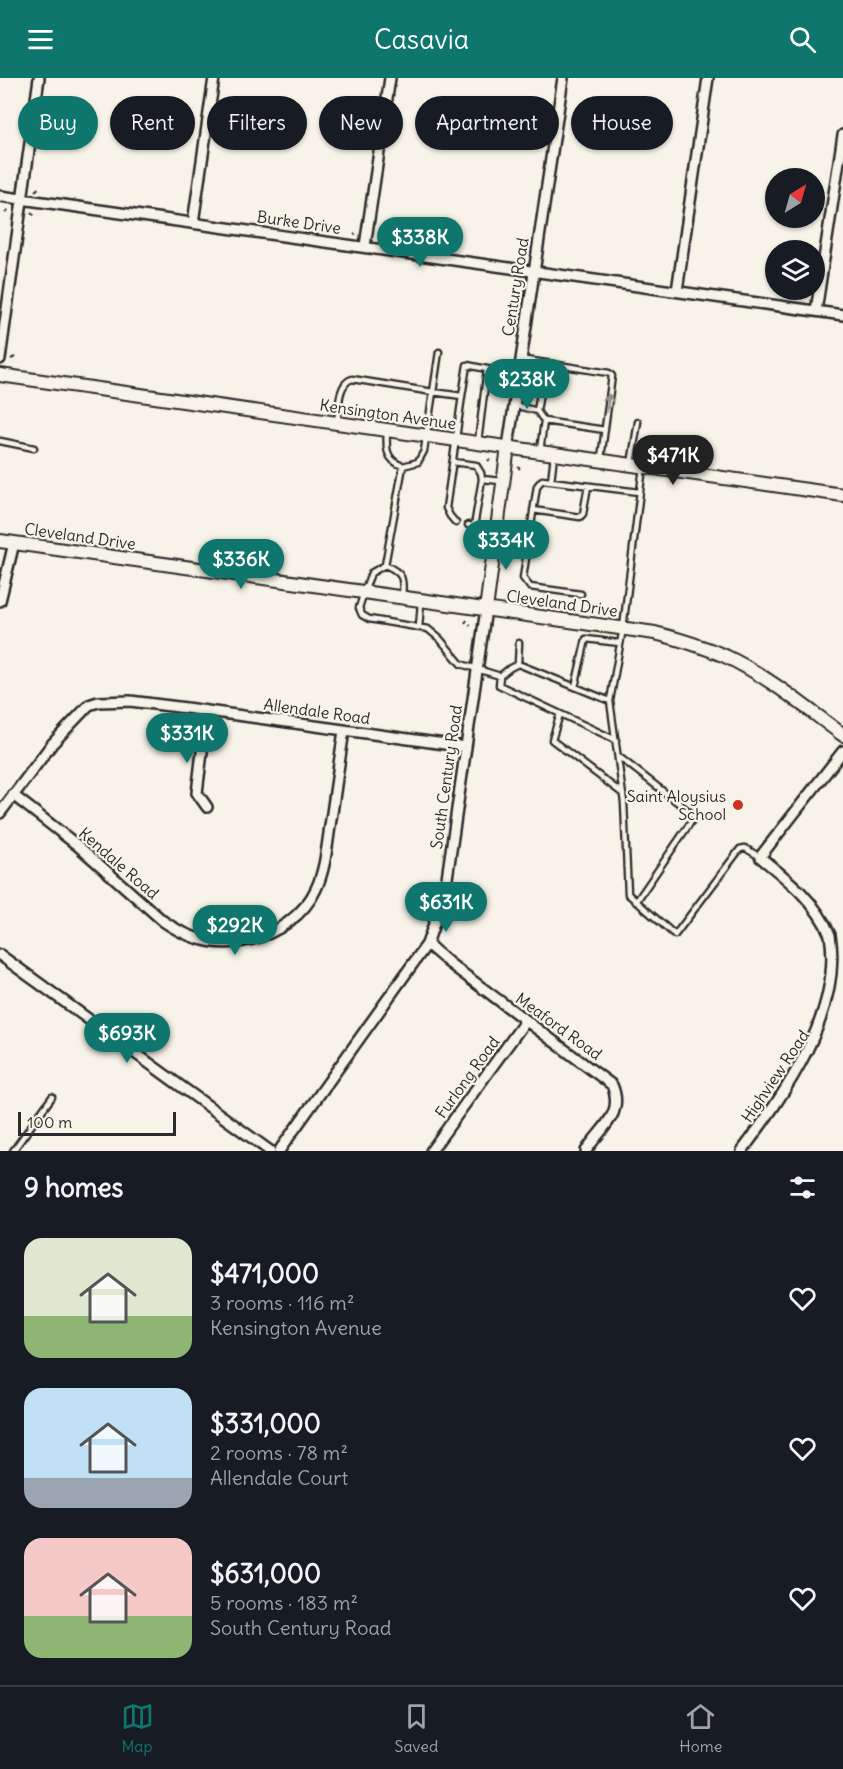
<!DOCTYPE html>
<html lang="en">
<head>
<meta charset="utf-8">
<style>
	body { margin:0; font-family:Delius,sans-serif; background:#20242c; color:#f1f3f6; height:100vh; display:flex; flex-direction:column; font-size:22px; white-space:nowrap }
	* { box-sizing:border-box; margin:0 }
	p { font-size:20px; color:#9ea1a6 }
	.icon { flex:none; width:33px; height:33px; fill:none; stroke:currentColor; stroke-width:2; stroke-linecap:round; stroke-linejoin:round }
	.map { position:relative; height:1073px; overflow:hidden }
	.details { display:flex; flex-direction:column; background:#171b24; flex:1 }
	.details>* { flex:none }
	.hud { position:absolute; left:18px; top:18px; width:807px; height:54px; display:flex; gap:12px }
	.needle { width:39px; rotate:37deg }
	.tools { position:absolute; left:765px; top:90px; display:grid; gap:12px }
	.tools a { display:grid; place-items:center; width:60px; height:60px; border-radius:50%; background:#171b24; box-shadow:0 2px 4px #0004; font-size:30px }
	.scale { position:absolute; left:18px; bottom:15px; width:158px; box-sizing:border-box; padding-left:6px; border:3px solid #2b2b2b; border-top:0; font-size:16px; line-height:21px; white-space:nowrap; color:#2b2b2b; -webkit-text-stroke:4px #f7f3e8; paint-order:stroke }
	.price { position:absolute; translate:-50% -51px; padding:0 14px; border-radius:21px; background:#0f766e; color:#fff; font-size:20px; line-height:39px; filter:drop-shadow(0 2px 3px #0008) }
	.price::after { content:''; position:absolute; left:50%; top:36px; width:18px; height:14px; margin-left:-9px; background:inherit; clip-path:polygon(0 0,100% 0,50% 100%) }
	.price.current { background:#222; color:#fff }
	ul { padding:0; list-style:none }
	li { display:flex; align-items:center; gap:18px; height:150px; padding:0 24px }
	li span { display:grid; place-items:center; flex:none; width:168px; height:120px; border-radius:18px; color:#555 }
	li>.icon { margin-inline-start:auto }
	span .icon { width:72px; height:72px; fill:#fffc; stroke-width:1 }
	li b { font-size:26px }
	h2 { display:flex; justify-content:space-between; align-items:center; height:72px; padding:0 24px; font-size:26px }
	.chip { padding:0 21px; border-radius:27px; background:#171b24; box-shadow:0 2px 4px #0004; font-size:21px; line-height:54px }
	.chip.current { background:#0f766e; color:#fff }
	header { display:flex; justify-content:space-between; align-items:center; height:78px; padding:0 24px; background:#0f766e; color:#fff; font-size:27px; font-weight:600 }
	.tabs { display:flex; justify-content:space-around; align-items:center; height:84px; border-top:2px solid #363941; background:#171b24; font-size:16px; color:#9ea1a6 }
	.tabs a { display:grid; justify-items:center; gap:3px }
	.tabs .current { color:#0f766e }
	.map>svg:first-child { display:block }
</style>
</head>
<body>
<header><svg class="icon" aria-label="menu" viewBox="0 0 24 24"><path d="M4 6h16M4 12h16M4 18h16"/></svg>Casavia<svg class="icon" aria-label="search" viewBox="0 0 24 24"><circle cx="10" cy="10" r="6"/><path d="M15 15l6 6"/></svg></header>
<div class="map">
<svg width="843" height="1073" viewBox="0 0 843 1073">
	<rect width="100%" height="100%" fill="#f7f3e8"/>
	<filter id="ink" filterUnits="userSpaceOnUse"><feTurbulence type="fractalNoise" baseFrequency=".0167" numOctaves="2"/><feDisplacementMap in="SourceGraphic" scale="12" xChannelSelector="R" yChannelSelector="G"/><feConvolveMatrix kernelMatrix="1 2 1 2 8 2 1 2 1" color-interpolation-filters="sRGB"/></filter>
	<g filter="url(#ink)">
		<g fill="none" stroke-linecap="round" stroke-linejoin="round">
			<!-- service casing -->
			<g stroke="#2b2b2b" stroke-width="9">
				<path id="service" d="M 439,274 L 433,314 L 462,318 L 467,287 L 487,291
					M 520,281 L 609,295 L 612,298 L 601,380
					M 545,285 L 537,333 L 544,343 L 605,352
					M 514,327 L 537,333
					M 337,345 C 339,332 337,306 352,301 L 433,314 L 424,373 L 418,384 L 403,388 C 385,382 386,369 387,352
					M 0,363 L 34,370
					M 478,364 L 487,291 L 518,296
					M 540,373 L 544,343
					M 554,377 L 551,403 L 639,414
					M 453,384 L 476,387 L 481,395 L 482,401
					M 631,386 L 638,344
					M 403,388 L 385,487 L 371,495 L 364,514 L 359,530 L 362,537 L 369,541 L 428,551 L 440,561 L 461,586 L 500,598 L 510,590 L 518,586 L 610,623
					M 643,389 L 623,550 L 610,623 L 624,725 L 628,816 L 675,857 L 740,771 L 745,770 L 760,779
					M 551,403 L 542,402 L 537,408 L 523,500 L 530,509 L 581,516
					M 533,432 L 580,439 L 583,436 L 588,408
					M 456,445 L 450,438 L 446,430 L 462,318
					M 468,447 L 495,452
					M 474,449 L 482,401 L 501,403
					M 385,487 C 403,495 404,500 402,519
					M 419,550 L 421,524
					M 518,586 L 519,565
					M 500,598 L 499,607 L 616,662
					M 575,609 L 586,561 L 620,565
					M 560,636 L 552,662 L 623,716
					M 618,678 L 695,738 L 636,824
					M 13,1073 L 52,1019"/>
			</g>
			<!-- minor casing -->
			<g stroke="#2b2b2b" stroke-width="14">
				<path id="minor" d="M 0,118 L 843,237
					M 193,145 L 214,0
					M 365,168 L 390,0
					M 677,213 L 708,0
					M 816,233 L 843,57
					M 0,281 L 39,0
					M 508,369 L 563,0
					M 0,523 L 14,465
					M 13,717 L 77,767 L 163,843 C 189,861 217,870 249,862 C 277,856 304,837 316,811 C 325,792 327,769 330,748 C 335,716 339,684 344,653
					M 207,729 L 197,715 L 207,633
					M 0,735 L 52,666 L 89,627 L 98,624 L 130,623 L 186,630 L 466,669
					M 427,866 L 449,885 L 612,1007 C 625,1037 600,1050 586,1073
					M 0,877 L 270,1073
					M 279,1073 L 427,866 L 445,814 L 486,531
					M 431,1073 L 526,942
					M 742,1073 C 785,1015 843,935 830,857 C 816,823 787,801 760,779 L 843,673"/>
			</g>
			<!-- tertiary casing -->
			<g stroke="#2b2b2b" stroke-width="16">
				<path id="tertiary" d="M 0,297 L 843,417
					M 0,463 L 655,555 C 679,561 702,568 725,578 C 768,598 805,629 843,657
					M 486,531 L 508,369"/>
			</g>
			<!-- path -->
			<path stroke="#2b2b2b" stroke-width="2" stroke-dasharray="4.5 4.5" stroke-linecap="butt" d="M 35,113 L 41,108
				M 31,134 L 37,140
				M 5,135 L 10,130
				M 354,156 L 356,157
				M 11,281 L 17,278
				M 488,383 L 490,381
				M 518,389 L 520,391
				M 465,545 L 467,542
				M 469,548 L 471,546"/>
			<!-- service -->
			<use href="#service" stroke="#f7f3e8" stroke-width="4.5"/>
			<!-- minor -->
			<use href="#minor" stroke="#f7f3e8" stroke-width="9"/>
			<!-- tertiary -->
			<use href="#tertiary" stroke="#f7f3e8" stroke-width="12"/>
		</g>
		<!-- one-way arrows -->
		<defs><path id="oneway-shaft" d="M-6 0H5M1.5-3L5.5 0L1.5 3" fill="none" stroke-width="1.6" stroke-linecap="round" stroke-linejoin="round" transform="scale(1.5)"/></defs>
		<use stroke="#918f8a" href="#oneway-shaft" transform="translate(608 325) rotate(-82)"/>
	</g>
	<!-- markers -->
	<circle fill="#c8321e" stroke="#f7f3e8" stroke-width="2" cx="738" cy="727" r="6"/>
	<g text-anchor="middle" stroke-width="4.5" stroke-linejoin="round" paint-order="stroke">
		<!-- street labels -->
		<g font-size="16" fill="#2b2b2b" stroke="#f7f3e8">
			<text transform="translate(299 144) rotate(8)" y="6">Burke Drive</text>
			<text transform="translate(515 209) rotate(-81)" y="6">Century Road</text>
			<text transform="translate(388 336) rotate(8)" y="6">Kensington Avenue</text>
			<text transform="translate(80 458) rotate(8)" y="6">Cleveland Drive</text>
			<text transform="translate(562 525) rotate(8)" y="6">Cleveland Drive</text>
			<text transform="translate(317 633) rotate(8)" y="6">Allendale Road</text>
			<text transform="translate(446 699) rotate(-82)" y="6">South Century Road</text>
			<text transform="translate(119 785) rotate(41)" y="6">Kendale Road</text>
			<text transform="translate(559 948) rotate(36)" y="6">Meaford Road</text>
			<text transform="translate(775 998) rotate(-56)" y="6">Highview Road</text>
			<text transform="translate(467 999) rotate(-54)" y="6">Furlong Road</text>
		</g>
		<!-- poi labels -->
		<g font-size="16" fill="#2b2b2b" stroke="#f7f3e8" text-anchor="end">
			<text x="726" y="724">Saint Aloysius<tspan x="726" dy="18">School</tspan></text>
		</g>
	</g>
</svg>
<div class="tools">
<a><svg class="needle" viewBox="-14 -14 28 28"><path d="M0-13l5 13h-10z" fill="#e53935"/><path d="M0 13l5-13h-10z" fill="#9ea1a6"/></svg></a>
<a><svg class="icon" aria-label="layers" viewBox="0 0 24 24"><path d="M12 4l9 5-9 5-9-5zM3 14l9 5 9-5"/></svg></a>
</div>
<div class="scale">100 m</div>
<b class="price" style="left:420px;top:190px">$338K</b>
<b class="price" style="left:527px;top:332px">$238K</b>
<b class="price current" style="left:673px;top:408px">$471K</b>
<b class="price" style="left:506px;top:493px">$334K</b>
<b class="price" style="left:241px;top:512px">$336K</b>
<b class="price" style="left:187px;top:686px">$331K</b>
<b class="price" style="left:446px;top:855px">$631K</b>
<b class="price" style="left:235px;top:878px">$292K</b>
<b class="price" style="left:127px;top:986px">$693K</b>
<div class="hud">
<a class="chip current">Buy</a>
<a class="chip">Rent</a>
<a class="chip">Filters</a>
<a class="chip">New</a>
<a class="chip">Apartment</a>
<a class="chip">House</a>
</div>
</div>
<section class="details">
<h2>9 homes<svg class="icon" aria-label="filters" viewBox="0 0 24 24"><path d="M4 7h16M4 17h16"/><circle cx="9" cy="7" r="2"/><circle cx="15" cy="17" r="2"/></svg></h2>
<ul>
<li><span style="background:linear-gradient(#dfe7d0 65%,#8fb573 0)"><svg class="icon" aria-label="home" viewBox="0 0 24 24"><path d="M3 11l9-7 9 7M6 9v11h12V9"/></svg></span><div><b>$471,000</b><p>3 rooms · 116 m²</p><p>Kensington Avenue</p></div><svg class="icon" aria-label="heart" viewBox="0 0 24 24"><path d="M12 20l-8-8c-3-5 5-10 8-4 3-6 11-1 8 4z"/></svg></li>
<li><span style="background:linear-gradient(#bfe0f5 75%,#9aa5b1 0)"><svg class="icon" aria-label="home" viewBox="0 0 24 24"><path d="M3 11l9-7 9 7M6 9v11h12V9"/></svg></span><div><b>$331,000</b><p>2 rooms · 78 m²</p><p>Allendale Court</p></div><svg class="icon" aria-label="heart" viewBox="0 0 24 24"><path d="M12 20l-8-8c-3-5 5-10 8-4 3-6 11-1 8 4z"/></svg></li>
<li><span style="background:linear-gradient(#f6c9c9 65%,#8fb573 0)"><svg class="icon" aria-label="home" viewBox="0 0 24 24"><path d="M3 11l9-7 9 7M6 9v11h12V9"/></svg></span><div><b>$631,000</b><p>5 rooms · 183 m²</p><p>South Century Road</p></div><svg class="icon" aria-label="heart" viewBox="0 0 24 24"><path d="M12 20l-8-8c-3-5 5-10 8-4 3-6 11-1 8 4z"/></svg></li>
</ul>
</section>
<nav class="tabs">
<a class="current"><svg class="icon" aria-label="map" viewBox="0 0 24 24"><path d="M3 6l6-2 6 2 6-2v14l-6 2-6-2-6 2zM9 4v14M15 6v14"/></svg>Map</a>
<a><svg class="icon" aria-label="saved" viewBox="0 0 24 24"><path d="M7 4h10v16l-5-4-5 4z"/></svg>Saved</a>
<a><svg class="icon" aria-label="home" viewBox="0 0 24 24"><path d="M3 11l9-7 9 7M6 9v11h12V9"/></svg>Home</a>
</nav>
</body>
</html>
